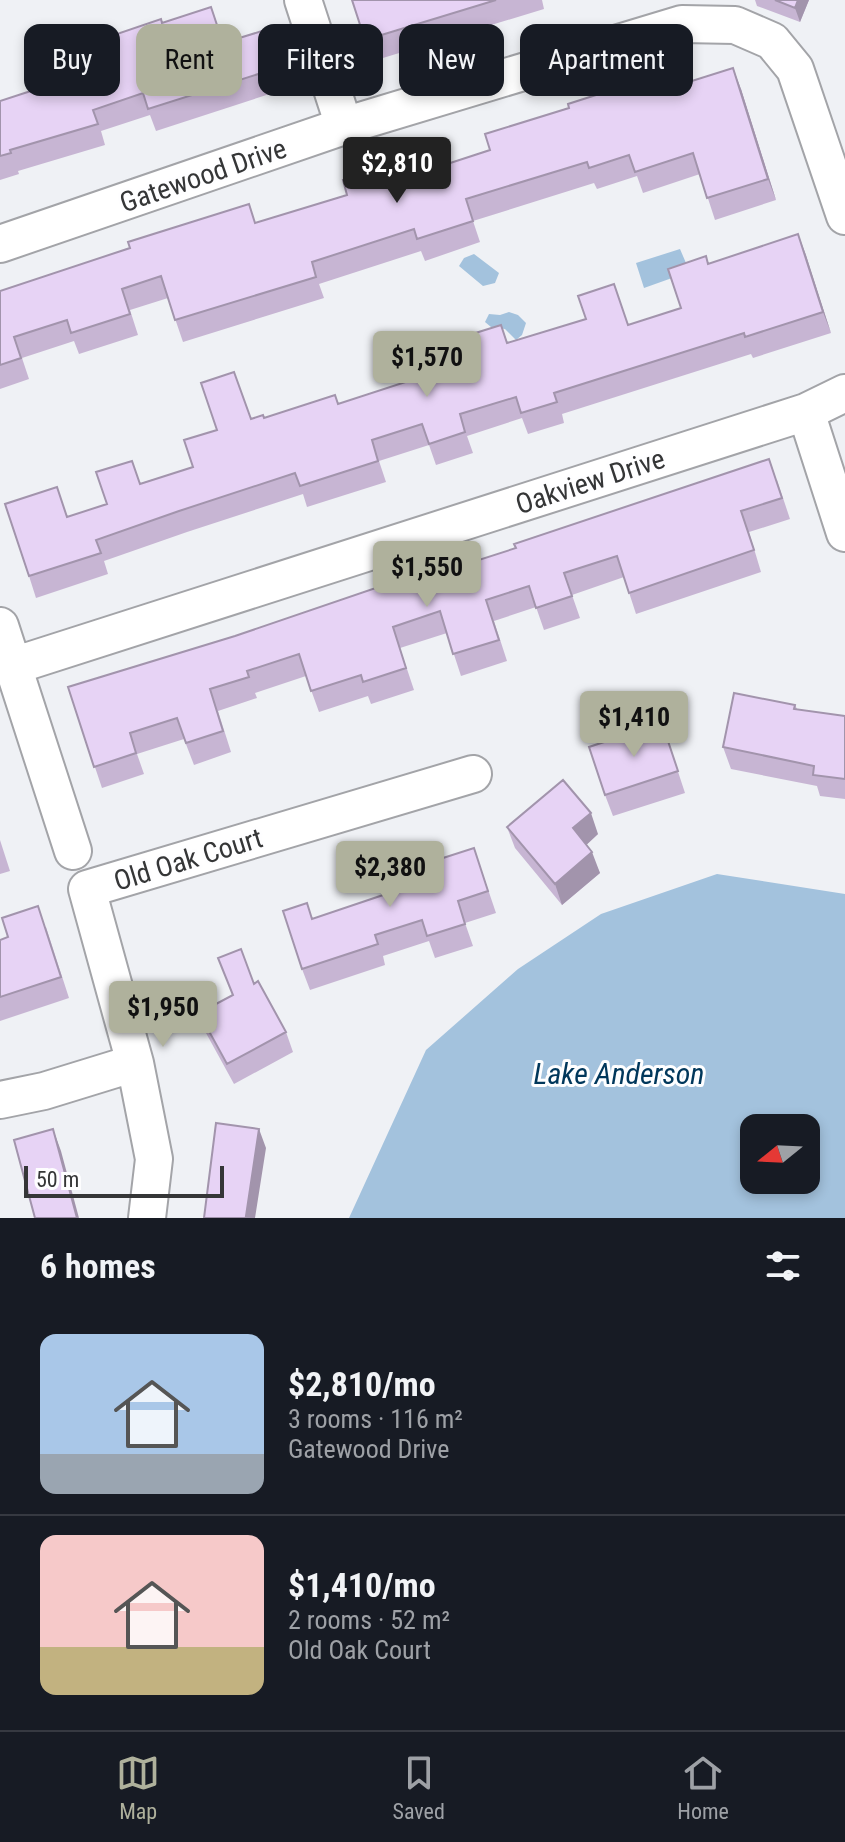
<!DOCTYPE html>
<html lang="en">
<head>
<meta charset="utf-8">
<style>
	body { margin:0; font-family:"Roboto Condensed",sans-serif; background:#20242c; color:#f1f3f6; height:100vh; display:flex; flex-direction:column; font-size:30px; white-space:nowrap }
	* { box-sizing:border-box; margin:0 }
	p { font-size:26px; color:#9ea1a6 }
	.icon { flex:none; width:44px; height:44px; fill:none; stroke:currentColor; stroke-width:2; stroke-linecap:round; stroke-linejoin:round }
	.map { position:relative; height:1218px; overflow:hidden }
	.sheet { display:flex; flex-direction:column; background:#171b24; flex:1 }
	.sheet>* { flex:none }
	.banner { position:absolute; left:24px; top:24px; width:798px; height:72px; display:flex; gap:16px }
	.needle { width:52px; rotate:252deg }
	.tools { position:absolute; left:740px; top:1114px; display:grid; gap:16px }
	.tools a { display:grid; place-items:center; width:80px; height:80px; border-radius:16px; background:#171b24; box-shadow:0 4px 12px #0003; font-size:40px }
	.scale { position:absolute; left:24px; bottom:20px; width:200px; box-sizing:border-box; padding-left:8px; border:4px solid #353637; border-top:0; font-size:22px; line-height:28px; white-space:nowrap; color:#353637; -webkit-text-stroke:6px #fefeff; paint-order:stroke }
	.price { position:absolute; translate:-50% -68px; padding:0 18px; border-radius:8px; background:#afb19c; color:#111; font-size:26px; line-height:52px; filter:drop-shadow(0 2px 4px #0008) }
	.price::after { content:''; position:absolute; left:50%; top:48px; width:24px; height:18px; margin-left:-12px; background:inherit; clip-path:polygon(0 0,100% 0,50% 100%) }
	.price.selected { background:#222; color:#fff }
	ul { padding:0; list-style:none }
	li { display:flex; align-items:center; gap:24px; height:200px; padding:0 40px }
	li+li { border-top:2px solid #363941 }
	li span { display:grid; place-items:center; flex:none; width:224px; height:160px; border-radius:16px; color:#555 }
	li>.icon { margin-inline-start:auto }
	span .icon { width:96px; height:96px; fill:#fffc; stroke-width:1 }
	li b { font-size:34px }
	h2 { display:flex; justify-content:space-between; align-items:center; height:96px; padding:0 40px; font-size:34px }
	.chip { padding:0 28px; border-radius:16px; background:#171b24; box-shadow:0 4px 12px #0003; font-size:28px; line-height:72px }
	.chip.selected { background:#afb19c; color:#111 }
	.tabs { display:flex; justify-content:space-around; align-items:center; height:112px; border-top:2px solid #363941; background:#171b24; font-size:22px; color:#9ea1a6 }
	.tabs a { display:grid; justify-items:center; gap:4px }
	.tabs .selected { color:#afb19c }
	.map>svg:first-child { display:block }
</style>
</head>
<body>
<div class="map">
<svg width="845" height="1218" viewBox="0 0 845 1218">
	<rect width="100%" height="100%" fill="#eff1f5"/>
	<!-- water -->
	<path fill="#a3c2dd" fill-rule="evenodd" d="M 680,249 L 689,270 L 686,273 L 644,288 L 636,263 Z
		M 474,254 L 499,273 L 495,283 L 483,286 L 459,266 L 464,258 Z
		M 509,312 L 518,315 L 526,323 L 522,335 L 516,340 L 505,329 L 491,327 L 485,322 L 489,314 L 500,315 Z
		M 717,874 L 845,894 L 845,1218 L 349,1218 L 426,1050 L 518,969 L 601,914 ZM 754,1128 L 806,1128 L 806,1180 L 754,1180 Z"/>
	<g fill="none" stroke-linecap="round" stroke-linejoin="round">
		<!-- minor casing -->
		<g stroke="#a3a4a8" stroke-width="40">
			<path id="minor" d="M 303,0 L 344,126
				M 0,244 L 344,126 L 682,24 L 735,25 L 772,41 L 795,69 L 845,216
				M 806,412 L 845,533
				M 0,626 L 73,851
				M 13,666 L 806,412 L 845,393
				M 0,1100 L 44,1091 L 135,1063
				M 147,1218 L 154,1159 L 135,1063 L 87,889 L 473,774"/>
		</g>
		<!-- minor -->
		<use href="#minor" stroke="#fff" stroke-width="36"/>
	</g>
	<!-- wall -->
	<path fill="#c7b5d3" d="M 352,0 L 542,0 L 544,9 L 373,61 Z
		M 755,0 L 809,0 L 800,22 L 757,6 Z
		M 162,23 L 223,43 L 262,31 L 282,90 L 156,131 L 150,115 L 101,131 L 105,145 L 18,171 L 19,174 L 0,180 L 0,101 L 43,87 L 111,44 Z
		M 741,89 L 776,200 L 715,220 L 700,174 L 643,193 L 637,176 L 597,189 L 594,183 L 473,221 L 480,242 L 425,261 L 421,251 L 319,284 L 324,298 L 183,342 L 168,298 L 130,310 L 138,335 L 79,354 L 74,341 L 22,358 L 29,379 L 0,389 L 0,291 L 256,223 L 490,150 L 657,92 Z
		M 798,234 L 831,333 L 753,358 L 751,354 L 562,414 L 564,423 L 528,434 L 522,418 L 467,436 L 473,453 L 436,465 L 429,445 L 379,461 L 386,482 L 307,507 L 303,494 L 187,532 L 104,561 L 108,574 L 36,598 L 29,576 L 68,517 L 107,504 L 141,483 L 193,467 L 217,430 L 251,419 L 264,418 L 338,404 L 458,365 L 508,343 L 628,325 L 681,308 L 708,264 Z
		M 777,480 L 790,519 L 749,532 L 761,572 L 636,614 L 624,577 L 572,595 L 580,618 L 544,630 L 536,607 L 494,621 L 507,661 L 461,676 L 447,633 L 400,648 L 414,690 L 371,704 L 368,696 L 319,712 L 306,676 L 255,693 L 257,698 L 218,711 L 231,752 L 194,765 L 184,739 L 137,754 L 144,774 L 102,788 L 68,687 L 404,584 Z
		M 795,705 L 797,709 L 845,716 L 845,799 L 820,796 L 817,786 L 731,769 L 723,747 Z
		M 662,723 L 685,793 L 613,816 L 605,795 Z
		M 507,827 L 598,834 L 586,845 L 600,873 L 562,905 L 515,848 Z
		M 0,840 L 10,871 L 0,874 Z
		M 474,848 L 496,913 L 465,923 L 473,946 L 435,958 L 429,941 L 383,956 L 385,965 L 310,990 L 302,969 L 312,919 L 389,893 Z
		M 46,927 L 69,998 L 0,1021 L 0,940 Z
		M 254,984 L 286,1032 L 293,1052 L 234,1084 L 206,1033 L 199,1013 Z"/>
	<!-- shaded-wall -->
	<path fill="#a294ac" d="M 798,0 L 809,0 L 800,22 L 795,8 Z
		M 733,68 L 741,89 L 776,200 L 768,179 Z
		M 798,234 L 806,255 L 831,333 L 823,312 Z
		M 591,813 L 598,834 L 581,850 L 573,828 Z
		M 592,852 L 600,873 L 562,905 L 555,884 Z
		M 53,1129 L 61,1151 L 79,1218 L 77,1218 Z
		M 259,1129 L 266,1148 L 255,1218 L 247,1218 L 246,1216 Z"/>
	<!-- building -->
	<path fill="#e7d3f5" stroke="#a294ac" stroke-width="2" d="M 352,0 L 496,0 L 365,40 Z
		M 775,0 L 798,0 L 795,8 Z
		M 211,7 L 223,43 L 262,31 L 274,69 L 148,109 L 143,93 L 93,110 L 98,124 L 10,150 L 11,153 L 0,156 L 0,101 L 43,87 L 37,68 L 111,44 L 108,37 L 161,19 L 162,23 Z
		M 733,68 L 768,179 L 707,198 L 693,153 L 635,172 L 629,155 L 589,168 L 587,162 L 466,199 L 473,221 L 417,239 L 414,229 L 312,262 L 316,277 L 175,320 L 161,276 L 122,289 L 130,314 L 71,333 L 67,320 L 14,337 L 21,358 L 0,365 L 0,291 L 130,248 L 128,242 L 249,204 L 255,223 L 347,195 L 343,180 L 380,168 L 430,153 L 435,168 L 490,150 L 485,134 L 569,108 L 568,104 L 652,77 L 657,92 Z
		M 798,234 L 823,312 L 745,337 L 744,333 L 554,393 L 557,402 L 521,413 L 516,397 L 460,414 L 465,432 L 429,444 L 422,424 L 372,440 L 378,461 L 300,486 L 295,473 L 179,511 L 96,540 L 101,553 L 29,576 L 5,504 L 57,487 L 67,517 L 107,504 L 96,472 L 132,461 L 140,484 L 193,467 L 184,440 L 217,430 L 201,383 L 234,372 L 251,419 L 263,415 L 264,418 L 335,395 L 338,404 L 458,365 L 457,363 L 476,357 L 469,335 L 501,325 L 507,343 L 586,319 L 578,296 L 614,284 L 628,325 L 681,308 L 668,269 L 706,256 L 708,264 Z
		M 769,459 L 782,498 L 741,511 L 754,550 L 629,593 L 617,556 L 564,573 L 572,596 L 536,608 L 529,586 L 486,600 L 499,640 L 453,654 L 440,611 L 393,627 L 406,668 L 363,682 L 361,675 L 311,691 L 299,654 L 247,671 L 249,677 L 210,689 L 223,731 L 186,743 L 177,718 L 130,733 L 136,753 L 94,767 L 68,687 L 235,636 L 402,579 L 404,584 L 516,548 L 514,544 Z
		M 734,693 L 795,705 L 794,709 L 845,716 L 845,779 L 813,775 L 814,766 L 723,747 Z
		M 662,723 L 678,771 L 605,795 L 589,747 Z
		M 563,780 L 591,813 L 573,828 L 592,852 L 555,884 L 507,827 Z
		M 474,848 L 488,891 L 458,901 L 465,924 L 427,936 L 422,920 L 375,935 L 378,944 L 302,969 L 283,911 L 307,903 L 312,919 L 389,893 L 384,877 Z
		M 38,906 L 61,977 L 0,997 L 0,940 L 8,937 L 2,918 Z
		M 241,949 L 254,984 L 258,981 L 286,1032 L 227,1064 L 199,1013 L 233,995 L 218,958 Z
		M 216,1123 L 259,1129 L 246,1216 L 249,1216 L 249,1218 L 204,1218 Z
		M 53,1129 L 77,1218 L 35,1218 L 14,1140 Z"/>
	<g text-anchor="middle" stroke-width="6" stroke-linejoin="round" paint-order="stroke">
		<!-- street labels -->
		<g font-size="28" fill="#353637" stroke="#fefeff">
			<text transform="translate(203 175) rotate(-19)" y="10">Gatewood Drive</text>
			<text transform="translate(590 481) rotate(-18)" y="10">Oakview Drive</text>
			<text transform="translate(188 859) rotate(-17)" y="10">Old Oak Court</text>
		</g>
		<!-- water labels -->
		<g font-size="30" font-style="italic" fill="#00375b" stroke="#fefeff">
			<text x="619" y="1084">Lake Anderson</text>
		</g>
	</g>
</svg>
<div class="tools">
<a><svg class="needle" viewBox="-14 -14 28 28"><path d="M0-13l5 13h-10z" fill="#e53935"/><path d="M0 13l5-13h-10z" fill="#9ea1a6"/></svg></a>
</div>
<div class="scale">50 m</div>
<b class="price selected" style="left:397px;top:205px">$2,810</b>
<b class="price" style="left:427px;top:399px">$1,570</b>
<b class="price" style="left:427px;top:609px">$1,550</b>
<b class="price" style="left:634px;top:759px">$1,410</b>
<b class="price" style="left:390px;top:909px">$2,380</b>
<b class="price" style="left:163px;top:1049px">$1,950</b>
<div class="banner">
<a class="chip">Buy</a>
<a class="chip selected">Rent</a>
<a class="chip">Filters</a>
<a class="chip">New</a>
<a class="chip">Apartment</a>
</div>
</div>
<section class="sheet">
<h2>6 homes<svg class="icon" aria-label="filters" viewBox="0 0 24 24"><path d="M4 7h16M4 17h16"/><circle cx="9" cy="7" r="2"/><circle cx="15" cy="17" r="2"/></svg></h2>
<ul>
<li><span style="background:linear-gradient(#a9c7e8 75%,#9aa5b1 0)"><svg class="icon" aria-label="home" viewBox="0 0 24 24"><path d="M3 11l9-7 9 7M6 9v11h12V9"/></svg></span><div><b>$2,810/mo</b><p>3 rooms · 116 m²</p><p>Gatewood Drive</p></div></li>
<li><span style="background:linear-gradient(#f6c9c9 70%,#c2b280 0)"><svg class="icon" aria-label="home" viewBox="0 0 24 24"><path d="M3 11l9-7 9 7M6 9v11h12V9"/></svg></span><div><b>$1,410/mo</b><p>2 rooms · 52 m²</p><p>Old Oak Court</p></div></li>
</ul>
</section>
<nav class="tabs">
<a class="selected"><svg class="icon" aria-label="map" viewBox="0 0 24 24"><path d="M3 6l6-2 6 2 6-2v14l-6 2-6-2-6 2zM9 4v14M15 6v14"/></svg>Map</a>
<a><svg class="icon" aria-label="saved" viewBox="0 0 24 24"><path d="M7 4h10v16l-5-4-5 4z"/></svg>Saved</a>
<a><svg class="icon" aria-label="home" viewBox="0 0 24 24"><path d="M3 11l9-7 9 7M6 9v11h12V9"/></svg>Home</a>
</nav>
</body>
</html>
